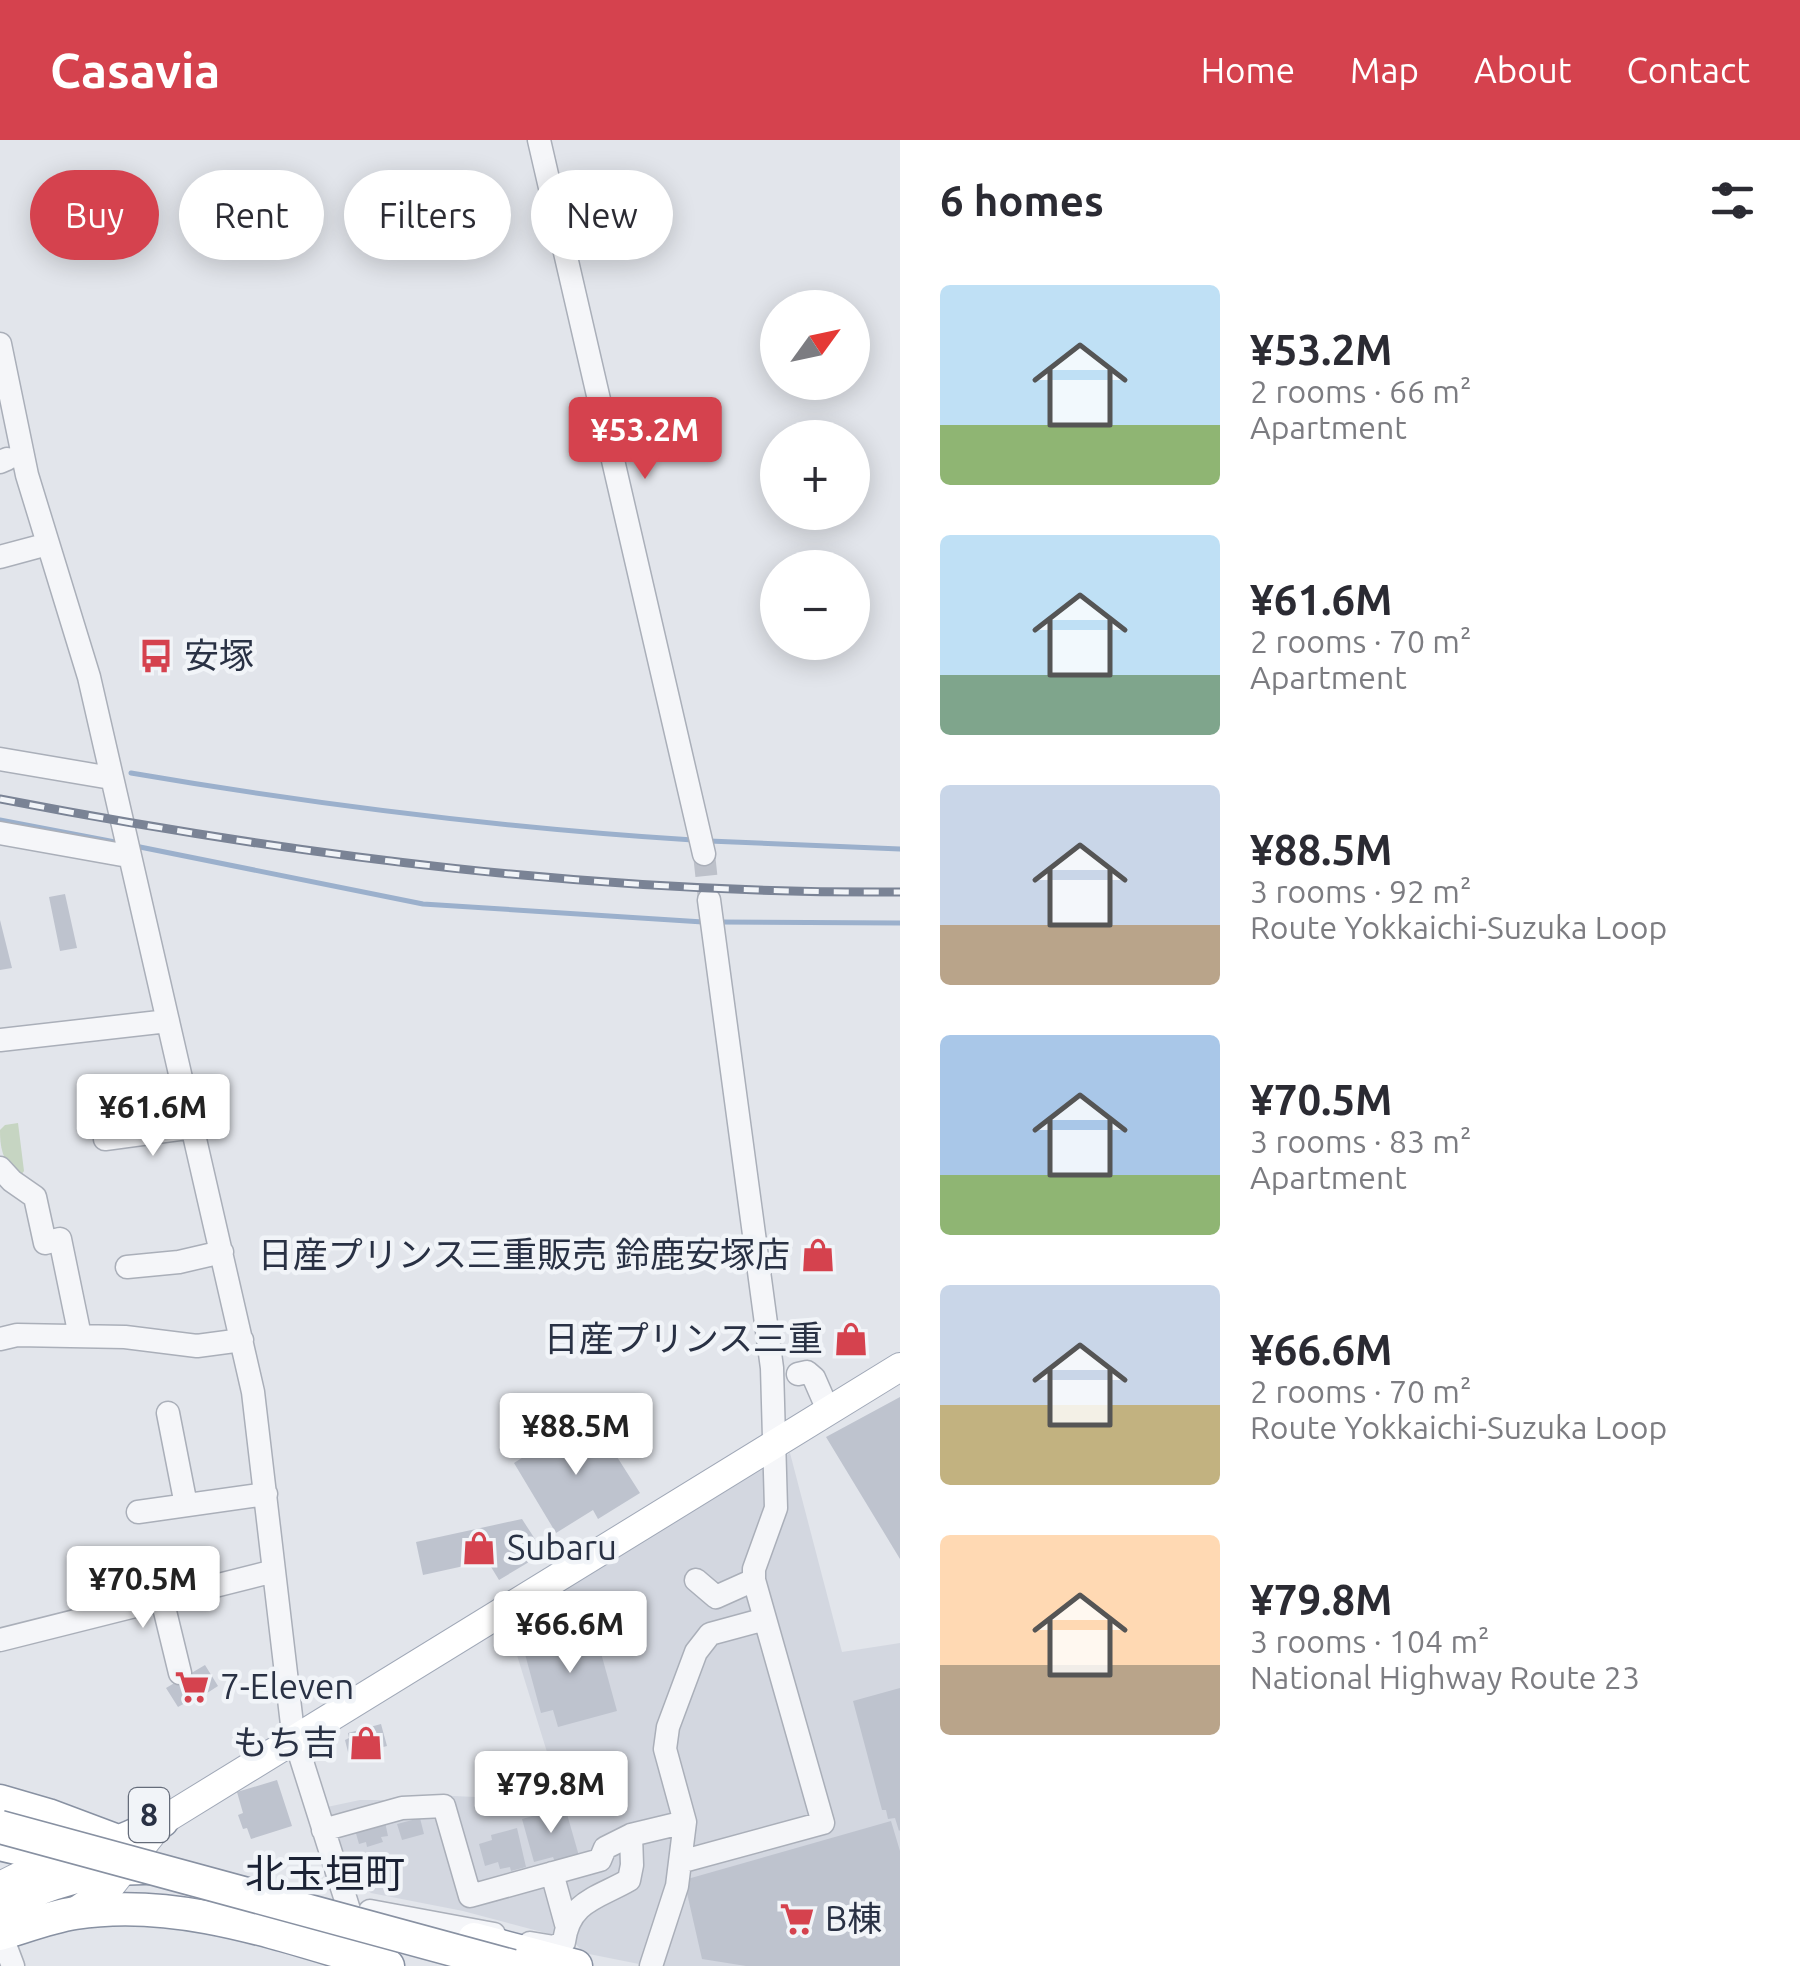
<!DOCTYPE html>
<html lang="en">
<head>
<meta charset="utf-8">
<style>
	body { margin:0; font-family:Ubuntu,"Noto Sans JP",sans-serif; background:#f2f2f3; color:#2b2b33; height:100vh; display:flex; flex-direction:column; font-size:38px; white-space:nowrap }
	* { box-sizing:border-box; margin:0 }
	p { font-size:32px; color:#7c7c81 }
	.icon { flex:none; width:55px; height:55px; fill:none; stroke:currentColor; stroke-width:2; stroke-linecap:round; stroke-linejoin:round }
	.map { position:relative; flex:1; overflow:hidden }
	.side { display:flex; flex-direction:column; background:#fff; width:900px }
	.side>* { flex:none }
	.guide { position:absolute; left:30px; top:30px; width:720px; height:90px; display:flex; gap:20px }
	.needle { width:65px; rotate:57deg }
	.controls { position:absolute; left:760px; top:150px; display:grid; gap:20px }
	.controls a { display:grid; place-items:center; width:110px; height:110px; border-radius:50%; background:#fff; box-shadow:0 5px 25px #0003; font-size:50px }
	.price { position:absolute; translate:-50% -85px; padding:0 22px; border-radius:10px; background:#fff; color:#222; font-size:32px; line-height:65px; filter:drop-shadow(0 2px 5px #0008) }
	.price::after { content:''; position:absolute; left:50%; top:60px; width:30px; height:22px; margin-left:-15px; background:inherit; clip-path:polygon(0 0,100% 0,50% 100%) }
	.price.selected { background:#d5424e; color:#fff }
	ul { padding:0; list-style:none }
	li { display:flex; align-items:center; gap:30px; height:250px; padding:0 40px }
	li span { display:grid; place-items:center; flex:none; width:280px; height:200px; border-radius:10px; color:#555 }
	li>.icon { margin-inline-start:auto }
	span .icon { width:120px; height:120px; fill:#fffc; stroke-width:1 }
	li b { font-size:42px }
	h2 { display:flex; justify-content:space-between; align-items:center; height:120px; padding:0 40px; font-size:42px }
	.chip { padding:0 35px; border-radius:45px; background:#fff; box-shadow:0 5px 25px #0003; font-size:35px; line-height:90px }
	.chip.selected { background:#d5424e; color:#fff }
	header { display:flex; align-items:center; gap:60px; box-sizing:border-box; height:140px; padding:0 50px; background:#d5424e; color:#fff }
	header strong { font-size:48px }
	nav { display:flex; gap:55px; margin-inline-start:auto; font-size:35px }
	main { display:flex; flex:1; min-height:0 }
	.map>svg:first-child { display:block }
</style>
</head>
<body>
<header>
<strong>Casavia</strong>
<nav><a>Home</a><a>Map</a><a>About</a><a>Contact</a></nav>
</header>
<main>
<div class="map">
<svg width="900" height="1826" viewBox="0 0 900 1826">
	<rect width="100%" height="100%" fill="#e2e5eb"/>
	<!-- built -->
	<path fill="#d3d7e0" d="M 790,1313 L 842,1512 L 900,1503 L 900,1826 L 649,1826 L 584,1813 L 572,1800 L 463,1771 L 371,1753 L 347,1733 L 327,1667 L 360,1660 L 403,1660 L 430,1655 L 541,1660 L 560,1654 L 507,1483 Z"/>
	<!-- green -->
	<path fill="#c6d5c2" d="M 18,983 L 24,1031 L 19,1038 C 4,1021 0,1012 0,990 L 5,985 Z"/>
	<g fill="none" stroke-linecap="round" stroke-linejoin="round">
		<!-- stream -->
		<path stroke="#9bb0cc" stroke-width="5" d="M 131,633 C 318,665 504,688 693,700
			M 0,680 L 115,702
			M 709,701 L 900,709
			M 135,706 L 423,764 L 703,782
			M 719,782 L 900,783"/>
	</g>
	<!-- building -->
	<path fill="#bec3ce" d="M 65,754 L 77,808 L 60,811 L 49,757 Z
		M 0,780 L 12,828 L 0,830 Z
		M 900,1257 L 900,1419 L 826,1297 Z
		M 580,1281 L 595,1305 L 605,1298 L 640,1353 L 598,1379 L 593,1370 L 556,1393 L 514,1323 Z
		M 522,1379 L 544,1413 L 499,1440 L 485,1417 L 481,1417 L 482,1422 L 423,1435 L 416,1402 Z
		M 593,1484 L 617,1571 L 558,1587 L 553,1570 L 541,1573 L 522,1503 Z
		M 205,1525 L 218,1546 L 187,1566 L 185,1563 L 178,1567 L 166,1548 Z
		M 900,1548 L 900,1690 L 899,1691 L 895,1678 L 888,1679 L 886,1670 L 882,1670 L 853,1561 Z
		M 381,1584 L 387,1606 L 349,1616 L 345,1600 L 349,1598 L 348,1593 Z
		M 277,1640 L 292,1686 L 251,1699 L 247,1688 L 243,1689 L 238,1675 L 243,1673 L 237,1652 Z
		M 565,1667 L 579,1716 L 555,1722 L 553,1717 L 534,1722 L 522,1679 Z
		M 420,1678 L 424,1694 L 402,1700 L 397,1684 Z
		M 891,1681 L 900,1711 L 900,1826 L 746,1826 L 702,1819 L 684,1740 Z
		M 385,1682 L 388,1696 L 381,1697 L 383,1702 L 367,1707 L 366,1702 L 359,1704 L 355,1690 Z
		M 517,1688 L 526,1727 L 511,1731 L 510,1727 L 500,1729 L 498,1722 L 485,1726 L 479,1704 L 492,1700 L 491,1695 Z"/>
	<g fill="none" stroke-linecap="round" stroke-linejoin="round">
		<!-- minor-tunnel -->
		<path stroke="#bdc1ca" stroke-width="22" stroke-dasharray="22 11" stroke-linecap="butt" d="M 704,714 L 709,760"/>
		<!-- minor casing -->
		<g stroke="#aaafb9" stroke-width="25">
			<path id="minor" d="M 539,0 L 704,714
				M 0,204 L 27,335 L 89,537 L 253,1252 L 293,1593 L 356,1792
				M 0,322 L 7,319
				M 0,417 L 48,404
				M 0,619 L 111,638
				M 0,693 L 128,716
				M 0,900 L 168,881
				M 105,999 L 194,987
				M 0,1028 L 12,1041 L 35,1057 L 45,1103 L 60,1099 L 80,1196
				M 127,1127 L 179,1122 L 222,1112
				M 0,1199 L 17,1195 L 125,1197 L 197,1206 L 242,1200
				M 798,1234 L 807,1232 L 814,1238 L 828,1270
				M 168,1273 L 186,1365
				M 138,1372 L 266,1354
				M 696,1440 L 716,1457 L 754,1440
				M 162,1459 L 180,1533
				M 0,1500 L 274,1431
				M 323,1690 L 402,1668 L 444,1666 L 470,1756 L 600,1720 L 605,1708 L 631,1695 L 685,1682
				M 680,1722 L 823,1683 L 754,1440 L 754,1429 L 776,1368 L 772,1228 L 709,760
				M 552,1733 L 566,1784
				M 370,1771 L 494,1794
				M 1,1794 L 13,1826
				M 530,1803 L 554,1807 L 564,1802 C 569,1761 598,1758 629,1740 L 632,1725 L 631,1695
				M 651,1826 L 677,1746 L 685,1682 L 665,1609 L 668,1587 L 696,1512 L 710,1494 L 765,1479"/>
		</g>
		<!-- major casing -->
		<g stroke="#a0a8b7" stroke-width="30">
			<path id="major" d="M 0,1746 L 70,1711
				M 72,1774 L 108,1749 L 162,1681 L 900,1227"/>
		</g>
		<!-- highway casing -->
		<g stroke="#8891a2" stroke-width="35">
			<path id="highway" d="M 0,1661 L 48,1675 L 128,1705
				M 0,1704 C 64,1722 105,1713 162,1681
				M 0,1766 C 45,1743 98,1727 149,1728
				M 0,1794 C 24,1787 50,1777 75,1773 C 180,1756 288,1798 388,1826
				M 474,1799 L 576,1826"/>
		</g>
		<!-- minor -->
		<use href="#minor" stroke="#f5f6f9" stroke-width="22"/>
		<!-- major -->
		<use href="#major" stroke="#fff" stroke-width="28"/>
		<!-- highway -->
		<use href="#highway" stroke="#fff" stroke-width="32"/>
		<!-- rail casing -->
		<g stroke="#7a8395" stroke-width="9">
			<path id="rail" d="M 0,659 C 296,716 598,754 900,752"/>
		</g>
		<!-- rail -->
		<use href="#rail" stroke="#f1f4f8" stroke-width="5" stroke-dasharray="15" stroke-linecap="butt"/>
		<!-- highway-bridge casing -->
		<g stroke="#8891a2" stroke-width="35" stroke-linecap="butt">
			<path id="highway-bridge" d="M 0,1687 L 512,1826"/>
		</g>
		<!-- highway-bridge -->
		<use href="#highway-bridge" stroke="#fff" stroke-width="32"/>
	</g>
	<!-- icons -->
	<defs>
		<g id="bus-bare" transform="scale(2.7)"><path d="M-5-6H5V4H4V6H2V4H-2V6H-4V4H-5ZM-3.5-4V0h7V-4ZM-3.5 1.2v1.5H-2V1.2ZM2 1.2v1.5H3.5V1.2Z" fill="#d5424e" stroke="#f1f4f8" stroke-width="2.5" paint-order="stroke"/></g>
		<g id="shop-bare" transform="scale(2.7)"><path d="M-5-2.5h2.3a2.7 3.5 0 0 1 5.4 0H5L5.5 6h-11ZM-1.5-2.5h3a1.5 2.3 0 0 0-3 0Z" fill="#d5424e" stroke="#f1f4f8" stroke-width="2.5" paint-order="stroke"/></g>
		<g id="supermarket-bare" transform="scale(2.7)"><path d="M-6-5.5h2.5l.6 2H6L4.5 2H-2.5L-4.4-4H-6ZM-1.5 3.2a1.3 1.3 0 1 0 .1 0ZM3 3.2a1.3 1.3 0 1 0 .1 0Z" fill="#d5424e" stroke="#f1f4f8" stroke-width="2.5" paint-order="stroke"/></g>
	</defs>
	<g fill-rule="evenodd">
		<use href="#bus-bare" x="156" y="516"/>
		<use href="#shop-bare" x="818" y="1115"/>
		<use href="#shop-bare" x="851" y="1199"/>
		<use href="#shop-bare" x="479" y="1408"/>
		<use href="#supermarket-bare" x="192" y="1547"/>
		<use href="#shop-bare" x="366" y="1603"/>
		<use href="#supermarket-bare" x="797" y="1779"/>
	</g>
	<g text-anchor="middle" stroke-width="9" stroke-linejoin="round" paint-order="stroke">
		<!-- shield labels -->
		<rect fill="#f1f4f8" stroke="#656c7a" stroke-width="2.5" x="129" y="1648" width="40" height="54" rx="8"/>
		<g font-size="32" font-weight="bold" fill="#293144">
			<text x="149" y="1686">8</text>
		</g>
		<!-- poi labels -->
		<g font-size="35" fill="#293144" stroke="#f1f4f8" text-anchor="start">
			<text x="184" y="528">安塚</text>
			<text x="790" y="1127" text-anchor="end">日産プリンス三重販売 鈴鹿安塚店</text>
			<text x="823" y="1211" text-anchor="end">日産プリンス三重</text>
			<text x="507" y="1420">Subaru</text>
			<text x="220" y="1559">7-Eleven</text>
			<text x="338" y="1615" text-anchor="end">もち吉</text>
			<text x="825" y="1791">B棟</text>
		</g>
		<!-- quarter labels -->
		<g font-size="40" fill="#1b2234" stroke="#f1f4f8">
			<text x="325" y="1748">北玉垣町</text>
		</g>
	</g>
</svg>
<div class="controls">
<a><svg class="needle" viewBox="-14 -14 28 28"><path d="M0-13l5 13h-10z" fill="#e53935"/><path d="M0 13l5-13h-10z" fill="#7c7c81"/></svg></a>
<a>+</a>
<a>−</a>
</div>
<b class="price selected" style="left:645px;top:342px">¥53.2M</b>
<b class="price" style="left:153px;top:1019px">¥61.6M</b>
<b class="price" style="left:576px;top:1338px">¥88.5M</b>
<b class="price" style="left:143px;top:1491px">¥70.5M</b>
<b class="price" style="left:570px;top:1536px">¥66.6M</b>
<b class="price" style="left:551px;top:1696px">¥79.8M</b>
<div class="guide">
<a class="chip selected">Buy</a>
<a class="chip">Rent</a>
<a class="chip">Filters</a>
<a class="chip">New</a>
</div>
</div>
<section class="side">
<h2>6 homes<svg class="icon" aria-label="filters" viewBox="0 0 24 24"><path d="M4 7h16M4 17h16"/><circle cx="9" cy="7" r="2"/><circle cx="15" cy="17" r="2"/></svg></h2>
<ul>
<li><span style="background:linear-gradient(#bfe0f5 70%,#8fb573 0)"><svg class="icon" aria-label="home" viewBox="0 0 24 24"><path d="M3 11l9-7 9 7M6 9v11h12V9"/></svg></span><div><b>¥53.2M</b><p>2 rooms · 66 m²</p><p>Apartment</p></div></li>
<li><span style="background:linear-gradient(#bfe0f5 70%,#7fa58c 0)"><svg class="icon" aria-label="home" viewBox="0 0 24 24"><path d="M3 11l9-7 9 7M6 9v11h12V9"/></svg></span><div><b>¥61.6M</b><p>2 rooms · 70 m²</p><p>Apartment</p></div></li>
<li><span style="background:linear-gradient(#c9d6e8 70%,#b9a48a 0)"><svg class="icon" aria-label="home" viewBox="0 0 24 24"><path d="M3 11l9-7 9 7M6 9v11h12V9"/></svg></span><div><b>¥88.5M</b><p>3 rooms · 92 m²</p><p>Route Yokkaichi-Suzuka Loop</p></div></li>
<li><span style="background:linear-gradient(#a9c7e8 70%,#8fb573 0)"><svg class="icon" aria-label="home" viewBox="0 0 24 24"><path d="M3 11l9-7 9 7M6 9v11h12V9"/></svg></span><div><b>¥70.5M</b><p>3 rooms · 83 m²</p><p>Apartment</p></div></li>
<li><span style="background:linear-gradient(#c9d6e8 60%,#c2b280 0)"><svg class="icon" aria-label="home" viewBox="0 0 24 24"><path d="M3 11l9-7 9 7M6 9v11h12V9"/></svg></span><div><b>¥66.6M</b><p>2 rooms · 70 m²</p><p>Route Yokkaichi-Suzuka Loop</p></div></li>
<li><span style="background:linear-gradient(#ffd9b3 65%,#b9a48a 0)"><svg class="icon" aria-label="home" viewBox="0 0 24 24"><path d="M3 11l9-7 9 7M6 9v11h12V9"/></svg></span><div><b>¥79.8M</b><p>3 rooms · 104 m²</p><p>National Highway Route 23</p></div></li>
</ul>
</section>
</main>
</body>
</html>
